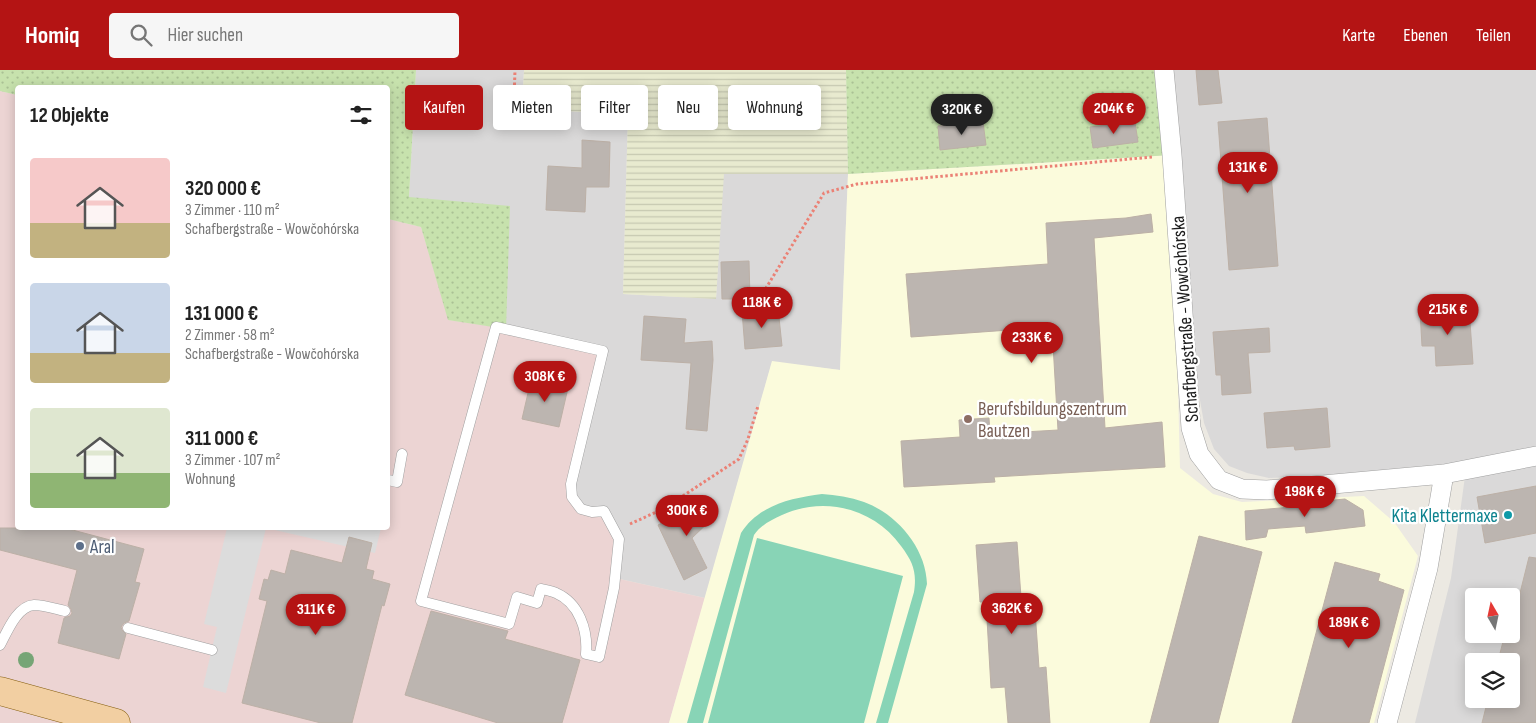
<!DOCTYPE html>
<html lang="de">
<head>
<meta charset="utf-8">
<style>
	body { margin:0; font-family:"Sofia Sans Condensed",sans-serif; background:#f6f6f6; color:#222; height:100vh; display:flex; flex-direction:column; font-size:19px; white-space:nowrap }
	* { box-sizing:border-box; margin:0 }
	p { font-size:16px; color:#767676 }
	.icon { flex:none; width:28px; height:28px; fill:none; stroke:currentColor; stroke-width:2; stroke-linecap:round; stroke-linejoin:round }
	.map { position:relative; flex:1; overflow:hidden }
	.details { position:absolute; left:15px; top:15px; width:375px; height:445px; display:flex; flex-direction:column; background:#fff; border-radius:5px; box-shadow:0 2px 12px #0003 }
	.details>* { flex:none }
	.guide { position:absolute; left:405px; top:15px; width:475px; height:45px; display:flex; gap:10px }
	.needle { width:32px; rotate:351deg }
	.buttons { position:absolute; left:1465px; top:518px; display:grid; gap:10px }
	.buttons a { display:grid; place-items:center; width:55px; height:55px; border-radius:5px; background:#fff; box-shadow:0 2px 12px #0003; font-size:25px }
	.price { position:absolute; translate:-50% -42px; padding:0 11px; border-radius:18px; background:#b41414; color:#fff; font-size:16px; line-height:32px; filter:drop-shadow(0 1px 2px #0008) }
	.price::after { content:''; position:absolute; left:50%; top:30px; width:15px; height:11px; margin-left:-8px; background:inherit; clip-path:polygon(0 0,100% 0,50% 100%) }
	.price.current { background:#222; color:#fff }
	ul { padding:0; list-style:none }
	li { display:flex; align-items:center; gap:15px; height:125px; padding:0 15px }
	li span { display:grid; place-items:center; flex:none; width:140px; height:100px; border-radius:5px; color:#555 }
	li>.icon { margin-inline-start:auto }
	span .icon { width:60px; height:60px; fill:#fffc; stroke-width:1 }
	li b { font-size:21px }
	h2 { display:flex; justify-content:space-between; align-items:center; height:60px; padding:0 15px; font-size:21px }
	.chip { padding:0 18px; border-radius:5px; background:#fff; box-shadow:0 2px 12px #0003; font-size:18px; line-height:45px }
	.chip.current { background:#b41414; color:#fff }
	header { display:flex; align-items:center; gap:30px; box-sizing:border-box; height:70px; padding:0 25px; background:#b41414; color:#fff }
	header strong { font-size:24px }
	nav { display:flex; gap:28px; margin-inline-start:auto; font-size:18px }
	.search { width:350px; height:45px; background:#f6f6f6; display:flex; align-items:center; gap:12px; box-sizing:border-box; padding:0 18px; border-radius:5px; color:#767676; font-size:19px }
	.map>svg:first-child { display:block }
</style>
</head>
<body>
<header>
<strong>Homiq</strong>
<div class="search"><svg class="icon" aria-label="search" viewBox="0 0 24 24"><circle cx="10" cy="10" r="6"/><path d="M15 15l6 6"/></svg>Hier suchen</div>
<nav><a>Karte</a><a>Ebenen</a><a>Teilen</a></nav>
</header>
<div class="map">
<svg width="1536" height="653" viewBox="0 0 1536 653">
	<defs>
		<pattern id="farmland-rules" width="6" height="5" patternUnits="userSpaceOnUse" patternTransform="scale(1.25)"><rect width="6" height="5" fill="#e8eacf"/><path d="M0 2.5h6" fill="none" stroke="#c6c8b1"/></pattern>
		<pattern id="grass-dots" width="8" height="8" patternUnits="userSpaceOnUse" patternTransform="scale(1.25)"><rect width="8" height="8" fill="#c7e2ad"/><path d="M2 2h.1M6 6h.1" fill="none" stroke="#aac194" stroke-width="1.8" stroke-linecap="round"/></pattern>
	</defs>
	<rect width="100%" height="100%" fill="#ece9e2"/>
	<!-- residential -->
	<path fill="#dad9d9" fill-rule="evenodd" d="M 416,0 L 524,0 L 522,39 L 628,44 L 623,224 L 716,229 L 723,104 L 848,104 L 840,300 L 772,292 L 705,528 L 615,508 L 581,439 L 506,259 L 409,127 Z
		M 1164,0 L 1536,0 L 1536,653 L 1415,653 L 1451,508 L 1467,392 L 1328,405 L 1269,408 L 1247,403 L 1229,396 L 1214,379 L 1204,353 L 1184,240 ZM 1474,526 L 1511,526 L 1511,564 L 1474,564 ZM 1474,591 L 1511,591 L 1511,629 L 1474,629 Z"/>
	<!-- commercial -->
	<path fill="#ecd4d3" d="M 0,21 L 18,25 L 18,458 L 388,458 L 388,149 L 421,157 L 449,250 L 496,257 L 603,281 L 572,414 L 581,439 L 604,441 L 616,461 L 615,508 L 705,528 L 669,653 L 0,653 Z"/>
	<!-- education -->
	<path fill="#fbfbdc" d="M 1172,85 L 1180,398 L 1213,424 L 1242,432 L 1364,426 L 1394,452 L 1418,486 L 1374,653 L 669,653 L 772,291 L 840,300 L 848,104 Z"/>
	<!-- farmland -->
	<path fill="url(#farmland-rules)" d="M 524,0 L 846,0 L 848,104 L 724,104 L 716,229 L 623,224 L 628,44 L 522,39 Z"/>
	<!-- grass -->
	<path fill="url(#grass-dots)" d="M 0,0 L 416,0 L 409,127 L 510,136 L 506,259 L 448,250 L 421,157 L 388,149 L 388,18 L 18,18 L 17,25 L 0,21 Z
		M 846,0 L 1164,0 L 1172,85 L 848,104 Z"/>
	<!-- pitch -->
	<path fill="#88d4b6" d="M 822,424 C 836,425 850,427 864,432 C 897,444 926,478 927,514 L 888,653 L 876,653 L 914,522 C 917,502 913,492 901,476 C 874,438 824,426 782,445 C 771,450 761,455 754,465 L 703,653 L 687,653 L 741,463 C 759,435 791,428 822,424 Z
		M 757,468 L 903,506 L 864,653 L 708,653 Z"/>
	<!-- parking -->
	<path fill="#dcdcdc" d="M 227,458 L 381,458 L 375,483 L 266,458 L 226,623 L 203,617 L 217,557 L 204,554 Z"/>
	<!-- building -->
	<path fill="#bcb5b0" stroke="#bcb0a6" d="M 1196,0 L 1218,0 L 1222,33 L 1199,35 Z
		M 1267,48 L 1278,196 L 1229,200 L 1218,52 Z
		M 983,52 L 986,75 L 940,80 L 938,56 Z
		M 1135,52 L 1138,72 L 1093,78 L 1090,57 Z
		M 582,70 L 610,72 L 609,117 L 586,117 L 585,142 L 546,140 L 548,96 L 582,98 Z
		M 1151,144 L 1153,162 L 1094,168 L 1105,358 L 1162,352 L 1165,397 L 994,407 L 995,412 L 904,417 L 901,371 L 960,367 L 959,350 L 989,348 L 990,364 L 1058,360 L 1052,257 L 911,267 L 906,204 L 1048,194 L 1046,153 L 1126,148 Z
		M 749,191 L 750,229 L 722,229 L 721,192 Z
		M 778,238 L 782,276 L 745,279 L 742,241 Z
		M 1469,238 L 1473,294 L 1436,296 L 1435,276 L 1422,276 L 1420,241 Z
		M 644,246 L 686,249 L 684,273 L 712,271 L 713,290 L 707,361 L 686,359 L 691,293 L 641,290 Z
		M 1269,258 L 1270,282 L 1248,283 L 1251,323 L 1222,325 L 1221,305 L 1216,305 L 1213,262 Z
		M 531,310 L 568,318 L 559,357 L 522,349 Z
		M 1327,338 L 1330,377 L 1295,380 L 1294,376 L 1267,378 L 1264,343 Z
		M 1536,416 L 1536,463 L 1485,473 L 1477,427 Z
		M 698,427 L 716,445 L 692,468 L 707,498 L 684,510 L 658,455 L 681,444 Z
		M 1345,429 L 1363,440 L 1365,456 L 1306,463 L 1305,456 L 1268,459 L 1266,467 L 1246,470 L 1245,441 L 1304,436 L 1304,433 Z
		M 0,458 L 65,458 L 144,479 L 135,512 L 140,513 L 129,551 L 124,553 L 121,557 L 122,560 L 126,564 L 119,589 L 58,573 L 64,548 L 70,546 L 72,543 L 71,539 L 68,535 L 77,500 L 0,480 Z
		M 1199,466 L 1262,482 L 1218,653 L 1150,653 Z
		M 349,467 L 372,473 L 366,499 L 374,501 L 372,509 L 390,514 L 384,536 L 382,535 L 352,653 L 321,653 L 242,633 L 267,531 L 259,529 L 264,509 L 268,510 L 271,500 L 285,504 L 291,480 L 342,493 Z
		M 1017,472 L 1021,527 L 1034,526 L 1039,598 L 1046,597 L 1050,653 L 1008,653 L 1005,617 L 991,618 L 986,532 L 980,532 L 976,475 Z
		M 1529,487 L 1536,488 L 1536,653 L 1482,653 L 1488,629 L 1511,629 L 1511,591 L 1498,591 L 1505,564 L 1511,564 L 1511,547 L 1514,547 Z
		M 1335,492 L 1380,504 L 1378,511 L 1404,520 L 1369,653 L 1292,653 Z
		M 431,541 L 508,561 L 505,569 L 580,590 L 562,653 L 498,653 L 405,625 Z"/>
	<g fill="none" stroke-linecap="round" stroke-linejoin="round">
		<!-- service casing -->
		<g stroke="#a0a0a0" stroke-width="11">
			<path id="service" d="M 496,257 L 603,281 L 571,414 L 572,427 L 581,439 L 592,442 L 604,441 L 619,469 L 614,518 L 599,587 L 586,584 C 588,560 579,533 556,523 C 552,521 546,520 541,519 L 537,533 L 517,527 L 509,554 L 421,531 Z
				M 388,410 L 397,412 L 402,384
				M 128,558 L 212,580
				M 0,575 C 7,562 17,536 34,535 C 44,535 56,539 65,541"/>
		</g>
		<!-- minor casing -->
		<g stroke="#a0a0a0" stroke-width="20">
			<path id="minor" d="M 1164,0 L 1172,85 L 1191,358 L 1199,384 L 1219,410 L 1242,419 L 1267,420 L 1444,404 L 1536,386
				M 1387,653 L 1428,498 L 1444,404"/>
		</g>
		<!-- primary casing -->
		<g stroke="#855e0f" stroke-width="29">
			<path id="primary" d="M 0,621 L 116,653"/>
		</g>
		<!-- path -->
		<path stroke="#eb8175" stroke-width="3" stroke-dasharray="2.5 2.5" stroke-linecap="butt" d="M 513,60 L 515,0
			M 763,223 L 824,123 L 857,114 L 1152,87
			M 630,454 L 663,439 L 739,389 L 748,369 L 758,336"/>
		<!-- service -->
		<use href="#service" stroke="#fff" stroke-width="10"/>
		<!-- minor -->
		<use href="#minor" stroke="#fff" stroke-width="19"/>
		<!-- primary -->
		<use href="#primary" stroke="#f2cfa2" stroke-width="28"/>
	</g>
	<!-- trees -->
	<circle fill="#76a576" cx="26" cy="590" r="8"/>
	<!-- markers -->
	<circle fill="#8d6e63" stroke="#fff" stroke-width="2" cx="968" cy="349" r="5"/>
	<circle fill="#0f9aa8" stroke="#fff" stroke-width="2" cx="1508" cy="445" r="5"/>
	<circle fill="#5c6f8a" stroke="#fff" stroke-width="2" cx="80" cy="476" r="5"/>
	<g text-anchor="middle" stroke-width="4.5" stroke-linejoin="round" paint-order="stroke">
		<!-- street labels -->
		<g font-size="19" fill="#1c1c1c" stroke="#fff">
			<text transform="translate(1184 249) rotate(-94)" y="7">Schafbergstraße - Wowčohórska</text>
		</g>
		<!-- education labels -->
		<g font-size="19" fill="#785e54" stroke="#fff" text-anchor="start">
			<text x="978" y="345">Berufsbildungszentrum<tspan x="978" dy="22">Bautzen</tspan></text>
		</g>
		<!-- culture labels -->
		<g font-size="19" fill="#0d838f" stroke="#fff" text-anchor="end">
			<text x="1498" y="452">Kita Klettermaxe</text>
		</g>
		<!-- service labels -->
		<g font-size="19" fill="#4e5e75" stroke="#fff" text-anchor="start">
			<text x="90" y="483">Aral</text>
		</g>
	</g>
</svg>
<div class="buttons">
<a><svg class="needle" viewBox="-14 -14 28 28"><path d="M0-13l5 13h-10z" fill="#e53935"/><path d="M0 13l5-13h-10z" fill="#767676"/></svg></a>
<a><svg class="icon" aria-label="layers" viewBox="0 0 24 24"><path d="M12 4l9 5-9 5-9-5zM3 14l9 5 9-5"/></svg></a>
</div>
<b class="price" style="left:1114px;top:65px">204K €</b>
<b class="price current" style="left:962px;top:66px">320K €</b>
<b class="price" style="left:1248px;top:124px">131K €</b>
<b class="price" style="left:762px;top:259px">118K €</b>
<b class="price" style="left:1448px;top:266px">215K €</b>
<b class="price" style="left:1032px;top:294px">233K €</b>
<b class="price" style="left:545px;top:333px">308K €</b>
<b class="price" style="left:1305px;top:448px">198K €</b>
<b class="price" style="left:687px;top:467px">300K €</b>
<b class="price" style="left:1012px;top:565px">362K €</b>
<b class="price" style="left:316px;top:566px">311K €</b>
<b class="price" style="left:1349px;top:579px">189K €</b>
<div class="guide">
<a class="chip current">Kaufen</a>
<a class="chip">Mieten</a>
<a class="chip">Filter</a>
<a class="chip">Neu</a>
<a class="chip">Wohnung</a>
</div>
<section class="details">
<h2>12 Objekte<svg class="icon" aria-label="filters" viewBox="0 0 24 24"><path d="M4 7h16M4 17h16"/><circle cx="9" cy="7" r="2"/><circle cx="15" cy="17" r="2"/></svg></h2>
<ul>
<li><span style="background:linear-gradient(#f6c9c9 65%,#c2b280 0)"><svg class="icon" aria-label="home" viewBox="0 0 24 24"><path d="M3 11l9-7 9 7M6 9v11h12V9"/></svg></span><div><b>320 000 €</b><p>3 Zimmer · 110 m²</p><p>Schafbergstraße - Wowčohórska</p></div></li>
<li><span style="background:linear-gradient(#c9d6e8 70%,#c2b280 0)"><svg class="icon" aria-label="home" viewBox="0 0 24 24"><path d="M3 11l9-7 9 7M6 9v11h12V9"/></svg></span><div><b>131 000 €</b><p>2 Zimmer · 58 m²</p><p>Schafbergstraße - Wowčohórska</p></div></li>
<li><span style="background:linear-gradient(#dfe7d0 65%,#8fb573 0)"><svg class="icon" aria-label="home" viewBox="0 0 24 24"><path d="M3 11l9-7 9 7M6 9v11h12V9"/></svg></span><div><b>311 000 €</b><p>3 Zimmer · 107 m²</p><p>Wohnung</p></div></li>
</ul>
</section>
</div>
</body>
</html>
